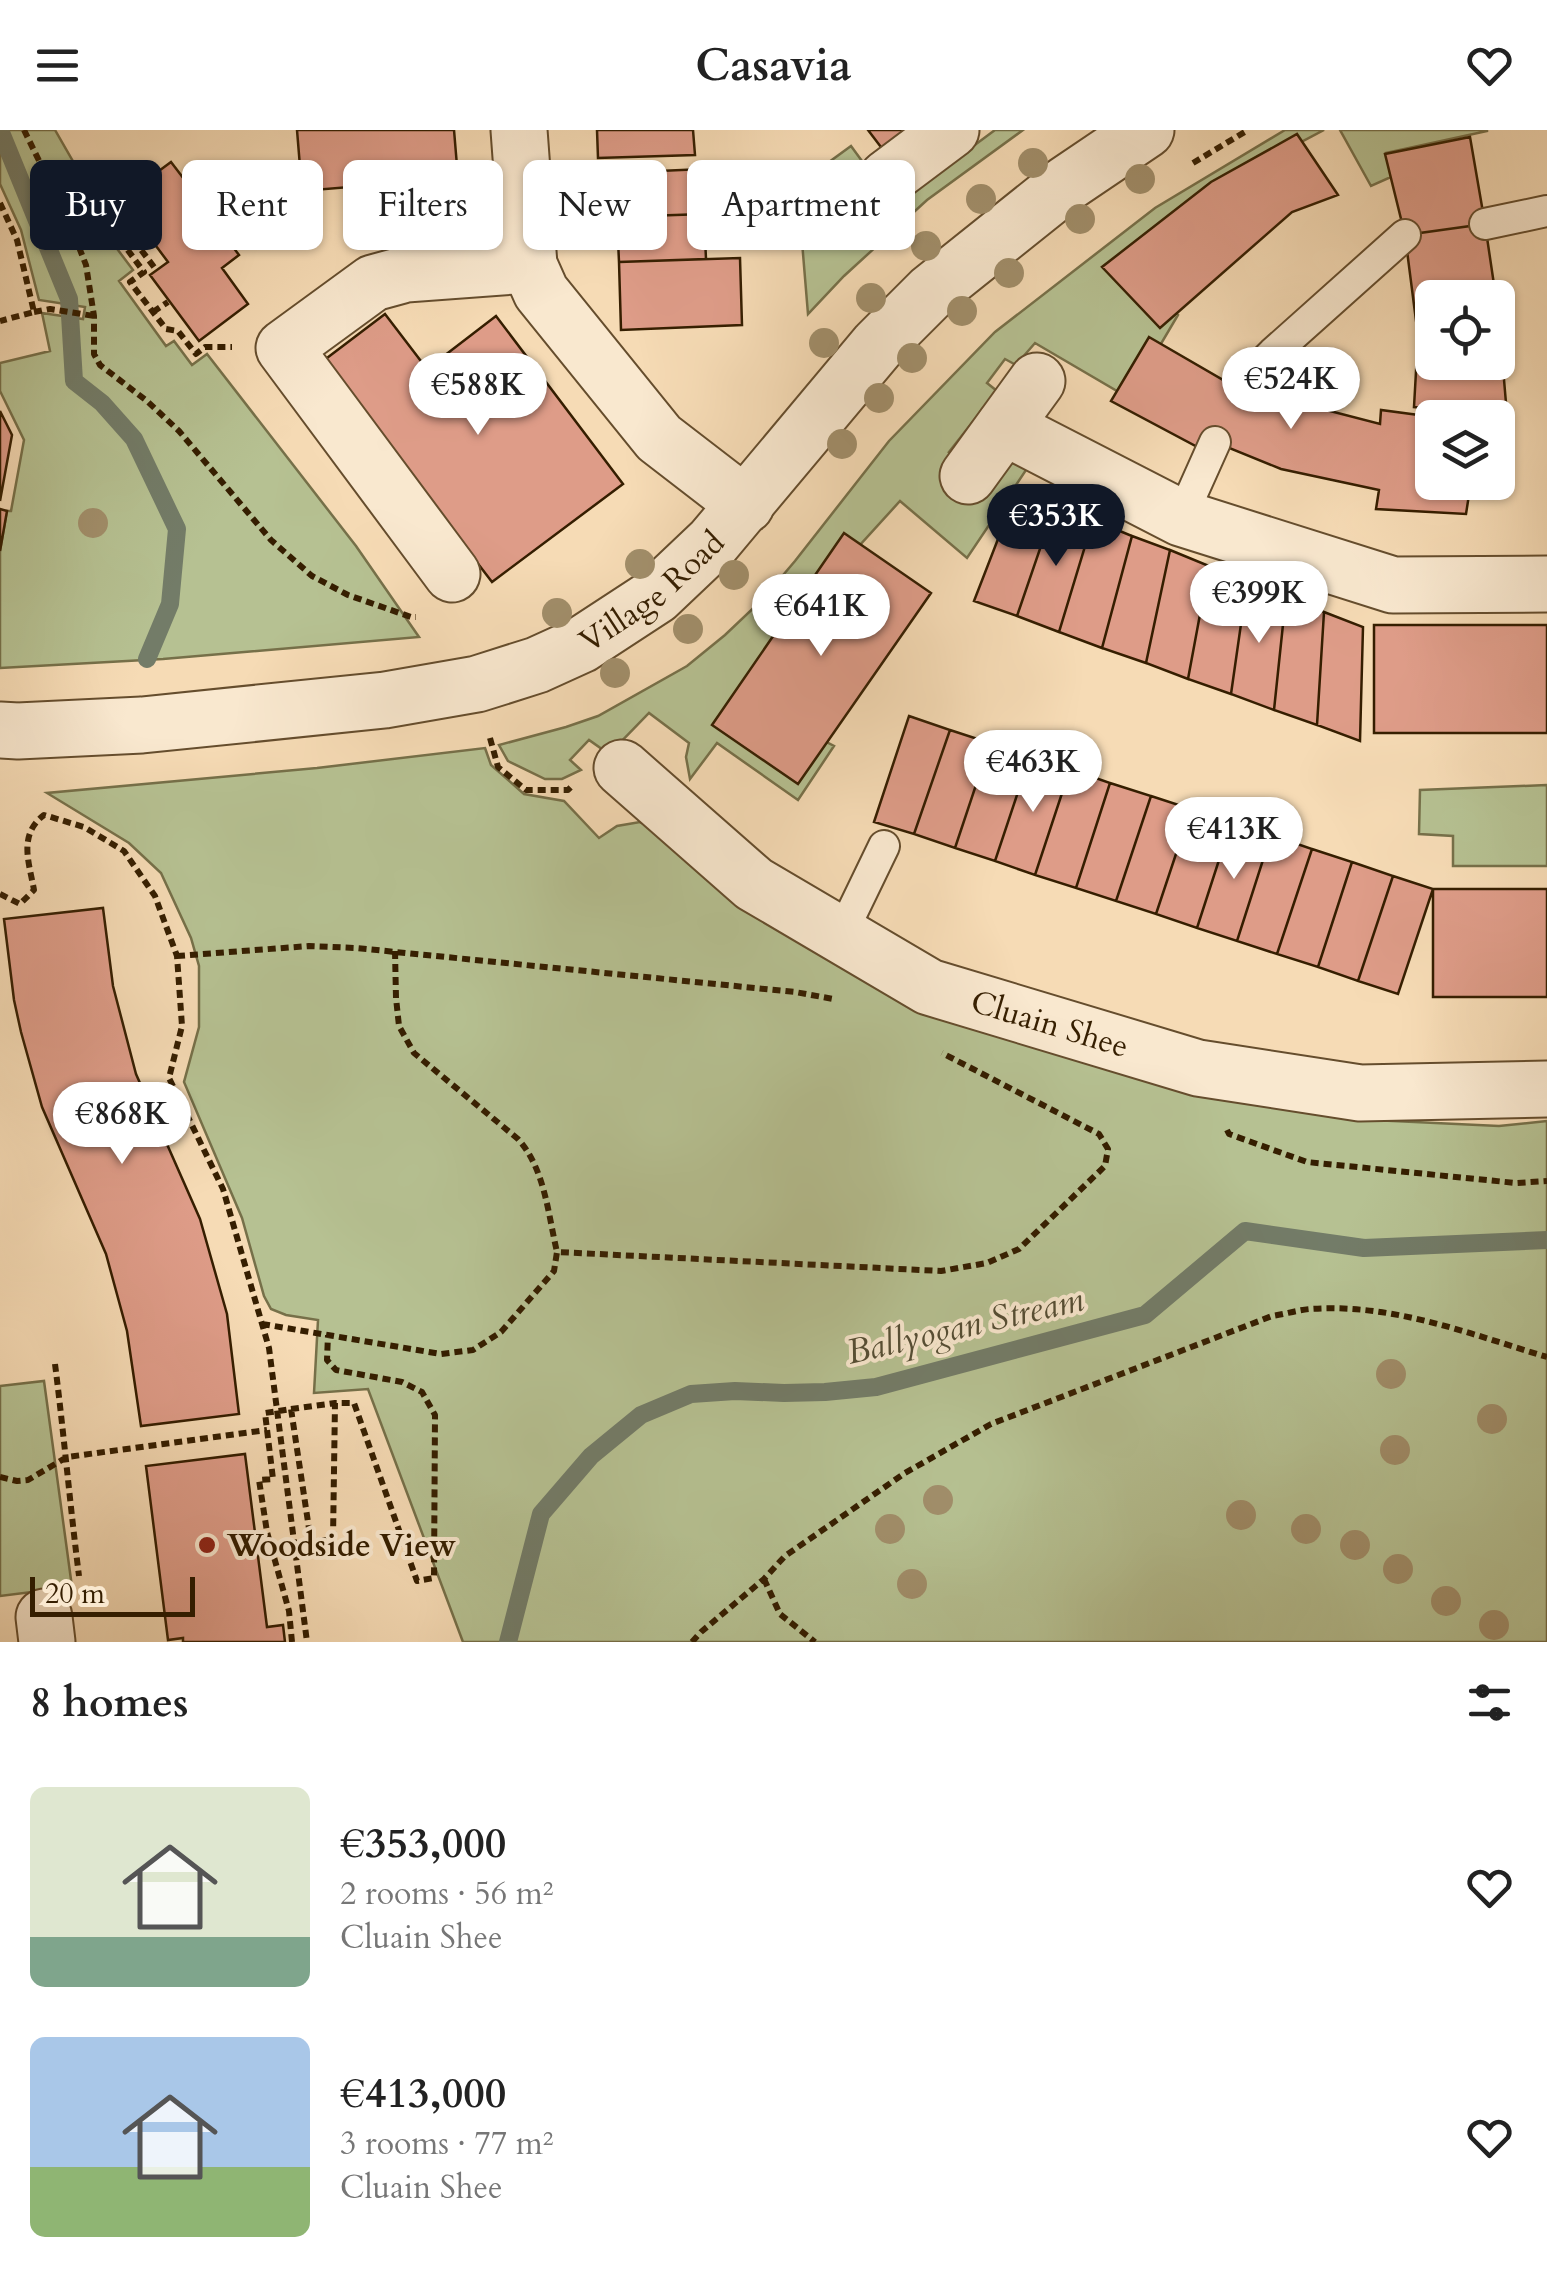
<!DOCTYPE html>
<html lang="en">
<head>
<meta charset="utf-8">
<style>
	body { margin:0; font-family:Cardo,serif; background:#f6f6f6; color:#222; height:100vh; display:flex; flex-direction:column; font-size:38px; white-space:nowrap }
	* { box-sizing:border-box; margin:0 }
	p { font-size:32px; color:#767676 }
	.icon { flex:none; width:55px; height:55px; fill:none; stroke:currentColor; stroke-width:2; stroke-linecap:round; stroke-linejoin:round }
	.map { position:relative; height:1512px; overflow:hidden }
	.panel { display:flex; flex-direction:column; background:#fff; flex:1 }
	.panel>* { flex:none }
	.banner { position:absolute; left:30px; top:30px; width:1000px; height:90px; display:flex; gap:20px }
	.tools { position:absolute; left:1415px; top:150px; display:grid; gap:20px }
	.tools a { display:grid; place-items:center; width:100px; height:100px; border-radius:15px; background:#fff; box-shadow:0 2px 8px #0004; font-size:50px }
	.scale { position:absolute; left:30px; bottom:25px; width:165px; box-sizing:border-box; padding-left:10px; border:5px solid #351e00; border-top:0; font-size:28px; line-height:35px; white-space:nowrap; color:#351e00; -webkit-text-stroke:8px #f9e8cf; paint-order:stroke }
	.price { position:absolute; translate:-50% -85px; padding:0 22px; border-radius:35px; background:#fff; color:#222; font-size:32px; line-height:65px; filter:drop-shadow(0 2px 5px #0008) }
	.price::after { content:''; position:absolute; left:50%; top:60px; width:30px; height:22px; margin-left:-15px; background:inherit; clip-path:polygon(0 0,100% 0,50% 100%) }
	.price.current { background:#111827; color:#fff }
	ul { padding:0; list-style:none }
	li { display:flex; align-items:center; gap:30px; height:250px; padding:0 30px }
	li span { display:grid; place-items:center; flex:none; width:280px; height:200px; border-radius:15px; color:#555 }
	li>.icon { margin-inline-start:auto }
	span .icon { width:120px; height:120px; fill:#fffc; stroke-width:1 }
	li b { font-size:42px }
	h2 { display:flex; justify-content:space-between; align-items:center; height:120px; padding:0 30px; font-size:42px }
	.chip { padding:0 35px; border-radius:15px; background:#fff; box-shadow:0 2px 8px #0004; font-size:35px; line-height:90px }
	.chip.current { background:#111827; color:#fff }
	header { display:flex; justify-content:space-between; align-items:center; height:130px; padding:0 30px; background:#fff; font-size:45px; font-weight:700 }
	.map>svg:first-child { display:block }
</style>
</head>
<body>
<header><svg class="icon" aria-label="menu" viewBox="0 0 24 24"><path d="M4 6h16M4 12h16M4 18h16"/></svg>Casavia<svg class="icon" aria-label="heart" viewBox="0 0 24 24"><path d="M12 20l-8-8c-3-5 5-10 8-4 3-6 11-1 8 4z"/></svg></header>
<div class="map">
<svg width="1547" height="1512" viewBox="0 0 1547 1512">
	<rect width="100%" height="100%" fill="#f6dbb5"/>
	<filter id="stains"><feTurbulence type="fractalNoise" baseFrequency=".002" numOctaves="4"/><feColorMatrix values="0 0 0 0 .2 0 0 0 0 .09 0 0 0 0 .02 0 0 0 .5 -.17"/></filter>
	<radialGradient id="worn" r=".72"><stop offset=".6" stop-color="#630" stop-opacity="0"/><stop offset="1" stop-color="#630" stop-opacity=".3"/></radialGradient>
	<!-- green -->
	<path fill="#b6c192" stroke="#767049" stroke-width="2.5" d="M 0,0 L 55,0 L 97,73 L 120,106 L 112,112 L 133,140 L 119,151 L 166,216 L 174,211 L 192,235 L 207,224 L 356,416 L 419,507 L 163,529 L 0,538 L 0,421 L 7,381 L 11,381 L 24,310 L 0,261 L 0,233 L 50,221 L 42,183 L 83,189 L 85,177 L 39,170 L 21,100 L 0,54 Z
		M 995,0 L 1023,0 L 927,70 L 844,146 L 808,184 L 796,39 L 829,32 L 851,16 L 886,64 L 960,26 Z
		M 1285,0 L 1324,0 L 1233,48 L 1158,166 L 1178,185 L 1129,268 L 1035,213 L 1016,235 L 1005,229 L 987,253 L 997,261 L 949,322 L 984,338 C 1000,333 1014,329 1030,334 L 967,428 L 900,371 L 809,471 L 757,576 L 834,616 L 798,670 L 717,613 L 690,649 L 686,627 L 689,613 L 649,583 L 609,624 L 589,610 L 570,630 L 581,640 L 562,649 L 545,649 L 508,631 L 499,615 L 566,597 L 598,586 L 687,536 L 725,505 L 762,470 L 795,431 L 889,311 L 995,202 L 1155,78 Z
		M 1340,0 L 1487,0 L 1487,1 L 1386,23 L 1391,47 L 1371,56 Z
		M 485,618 L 491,635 L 524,664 L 564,671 L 599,708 L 617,696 L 640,692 L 669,705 L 755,770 L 1238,970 L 1372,990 L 1499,996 L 1547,991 L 1547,1512 L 463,1512 L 368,1259 L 314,1263 L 318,1190 L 286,1185 L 271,1179 L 264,1166 L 242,1088 L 184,952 L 199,897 L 199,836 L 191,808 L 161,743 L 129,713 L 47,663 L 317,638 Z
		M 1547,655 L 1547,736 L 1453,736 L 1453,706 L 1419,704 L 1420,660 Z
		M 44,1251 L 72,1457 L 0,1466 L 0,1256 Z"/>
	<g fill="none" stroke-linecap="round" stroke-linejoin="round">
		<!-- stream -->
		<path stroke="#737c68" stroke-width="18" d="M 0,0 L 69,169 L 74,251 L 102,273 L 134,309 L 177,399 L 170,474 L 147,529
			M 508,1512 L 541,1384 L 591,1326 L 641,1285 L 691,1264 L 735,1261 L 784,1263 L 825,1262 L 876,1257 L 1145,1185 L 1245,1101 L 1364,1118 L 1547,1110"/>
	</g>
	<!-- building -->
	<path fill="#de9c88" stroke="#351e00" stroke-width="2.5" d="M 297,0 L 454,0 L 458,48 L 302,61 Z
		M 597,0 L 693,0 L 695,25 L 598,28 Z
		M 868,0 L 919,0 L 887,25 Z
		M 1297,4 L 1338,65 L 1292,82 L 1160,198 L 1102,137 L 1211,52 Z
		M 1470,7 L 1485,94 L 1405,105 L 1385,24 Z
		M 171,32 L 200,70 L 213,60 L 235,90 L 221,101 L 239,125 L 222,138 L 248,174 L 199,211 L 150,145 L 168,132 L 121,69 Z
		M 703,39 L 704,84 L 617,87 L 615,43 Z
		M 704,84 L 706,129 L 619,132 L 617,87 Z
		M 1485,94 L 1496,168 L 1432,168 L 1432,232 L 1498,232 L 1498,179 L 1507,285 L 1414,277 L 1418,206 L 1405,105 Z
		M 740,128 L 742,195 L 621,200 L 619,132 Z
		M 385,184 L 427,239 L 496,186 L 623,354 L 492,452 L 323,231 Z
		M 1149,207 L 1225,251 L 1303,274 L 1380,294 L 1381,280 L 1441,288 L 1432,288 L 1432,352 L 1471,352 L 1466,384 L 1376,379 L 1379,360 L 1281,339 L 1210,310 L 1205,321 L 1111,271 Z
		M 0,281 L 12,305 L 0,371 Z
		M 1017,360 L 1055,375 L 1017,486 L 974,471 Z
		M 1055,375 L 1093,390 L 1059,502 L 1017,486 Z
		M 0,379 L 7,381 L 0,421 Z
		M 1093,390 L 1132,406 L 1102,518 L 1059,502 Z
		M 844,403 L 931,463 L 798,654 L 712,595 Z
		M 1132,406 L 1170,420 L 1146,533 L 1102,518 Z
		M 1170,420 L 1209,436 L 1188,549 L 1146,533 Z
		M 1209,436 L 1247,452 L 1231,564 L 1188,549 Z
		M 1247,452 L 1286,466 L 1274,580 L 1231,564 Z
		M 1286,466 L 1324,482 L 1317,595 L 1274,580 Z
		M 1324,482 L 1363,497 L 1360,611 L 1317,595 Z
		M 1374,495 L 1547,495 L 1547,603 L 1374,603 Z
		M 909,586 L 950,600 L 914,704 L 874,692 Z
		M 950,600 L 990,613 L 955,718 L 914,704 Z
		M 990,613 L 1030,626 L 995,731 L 955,718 Z
		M 1030,626 L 1070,639 L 1035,745 L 995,731 Z
		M 1070,639 L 1110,653 L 1076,758 L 1035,745 Z
		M 1110,653 L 1151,666 L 1116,771 L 1076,758 Z
		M 1151,666 L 1191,679 L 1156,784 L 1116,771 Z
		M 1191,679 L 1231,693 L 1197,798 L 1156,784 Z
		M 1231,693 L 1271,705 L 1237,811 L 1197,798 Z
		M 1271,705 L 1312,719 L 1277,824 L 1237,811 Z
		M 1312,719 L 1352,732 L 1318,837 L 1277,824 Z
		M 1352,732 L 1393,746 L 1358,851 L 1318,837 Z
		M 1393,746 L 1433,759 L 1398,864 L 1358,851 Z
		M 1433,759 L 1547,759 L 1547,867 L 1433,867 Z
		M 103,778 L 113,856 L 136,944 L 200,1089 L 227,1184 L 239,1284 L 141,1296 L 127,1201 L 106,1124 L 42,977 L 21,902 L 14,870 L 4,789 Z
		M 245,1324 L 267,1497 L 283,1495 L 285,1512 L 183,1512 L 183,1508 L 168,1510 L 146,1336 Z"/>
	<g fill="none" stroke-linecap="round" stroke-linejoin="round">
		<!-- lane casing -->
		<g stroke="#654d2d" stroke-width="34">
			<path id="lane" d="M 1485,94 L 1547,81
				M 1241,255 L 1273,223 L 1405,105
				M 1086,381 L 1104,349
				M 1181,388 L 1215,312
				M 841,805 L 884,716"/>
		</g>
		<!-- street casing -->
		<g stroke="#654d2d" stroke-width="59">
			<g id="street">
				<path d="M 519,0 L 529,135 L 541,162 L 659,308 L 746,375"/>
				<path d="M 887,48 L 951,0"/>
				<path d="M 1004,297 L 1181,388 L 1393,455 L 1547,454"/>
				<path d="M 968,346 L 1037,251"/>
				<path d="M 452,444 L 284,218 L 373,153 L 406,144 L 529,135"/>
				<path id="s1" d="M 0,600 L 18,601 L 142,595 L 385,570 L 477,554 L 537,535 L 581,515 L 656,466 L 713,412 L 878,215 L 931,162 L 1066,54 L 1146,0"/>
				<path id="s2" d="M 622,638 L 754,754 L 929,857 L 1198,938 L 1360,963 L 1547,959"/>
				<path d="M 44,1487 L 47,1512"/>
			</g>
		</g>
		<!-- path -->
		<path stroke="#351e00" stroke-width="6" stroke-dasharray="8 5" stroke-linecap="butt" d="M 24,0 L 69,92 L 86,135 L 94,186 L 94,224 L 100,235 L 147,271 L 179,301 L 271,410 L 312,446 L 348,465 L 411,487 L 416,487
			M 1193,33 L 1248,0
			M 0,73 L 17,110 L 34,182 L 0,191
			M 154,137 L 133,109 L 124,115 L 144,142 L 130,152 L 166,199 L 178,201 L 196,224 L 205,217 L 232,217
			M 34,182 L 50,179 L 94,186
			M 153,182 L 168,172
			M 490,608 L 498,637 L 526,660 L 568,660 L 571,657
			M 0,764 L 20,774 L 34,760 C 29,732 18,705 44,685 L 84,697 L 124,721 L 155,766 L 177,826 L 182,896 L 169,948 L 223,1059 L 269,1218 L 307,1512
			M 395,821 L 396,868 L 399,896 L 414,923 L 518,1009 C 545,1039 548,1084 557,1122
			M 177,826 L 309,816 L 356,818 L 795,862 L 833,869
			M 1227,1000 L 1229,1004 L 1307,1032 L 1516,1053 L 1547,1051
			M 262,1194 L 441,1224 L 473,1220 L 501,1202 L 554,1141 L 557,1122 L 941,1141 L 987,1133 L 1019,1119 L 1105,1036 L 1108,1019 L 1099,1004 L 942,923
			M 55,1234 C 64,1305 70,1375 79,1446
			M 291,1279 L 335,1273
			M 0,1347 L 17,1351 L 28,1350 L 67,1327 L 267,1300
			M 764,1449 L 780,1484 L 815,1512
			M 292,1512 L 289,1481 L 267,1402 L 259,1350 L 273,1349 L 265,1283 L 291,1279 L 311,1412 L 333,1409 L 335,1273 L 354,1273 L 417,1451 L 434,1448 L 435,1285 L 422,1262 L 402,1252 L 336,1240 L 327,1230 L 328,1205
			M 692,1512 L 701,1502 L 764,1449 L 785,1426 L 905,1343 L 991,1294 L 1272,1186 C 1285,1184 1298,1180 1310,1179 C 1392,1173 1470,1204 1547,1227"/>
		<!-- lane -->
		<use href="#lane" stroke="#f9e8cf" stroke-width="30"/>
		<!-- street -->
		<use href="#street" stroke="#f9e8cf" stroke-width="55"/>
	</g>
	<!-- trees -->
	<g fill="#a18e6a">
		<circle cx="1033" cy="33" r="15"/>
		<circle cx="1140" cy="49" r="15"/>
		<circle cx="981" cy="69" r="15"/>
		<circle cx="1080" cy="89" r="15"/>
		<circle cx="926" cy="116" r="15"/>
		<circle cx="1009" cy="143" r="15"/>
		<circle cx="871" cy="168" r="15"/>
		<circle cx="962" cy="181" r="15"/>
		<circle cx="824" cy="213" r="15"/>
		<circle cx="912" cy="228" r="15"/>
		<circle cx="879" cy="268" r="15"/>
		<circle cx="842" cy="314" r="15"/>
		<circle cx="93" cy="393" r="15"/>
		<circle cx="640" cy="434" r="15"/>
		<circle cx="734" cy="445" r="15"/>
		<circle cx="557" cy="483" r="15"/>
		<circle cx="688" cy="499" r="15"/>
		<circle cx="615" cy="543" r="15"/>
		<circle cx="1391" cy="1244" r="15"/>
		<circle cx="1492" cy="1289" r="15"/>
		<circle cx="1395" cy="1320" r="15"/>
		<circle cx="938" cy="1370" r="15"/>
		<circle cx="1241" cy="1385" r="15"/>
		<circle cx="890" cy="1399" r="15"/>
		<circle cx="1306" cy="1399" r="15"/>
		<circle cx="1355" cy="1415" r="15"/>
		<circle cx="1398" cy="1439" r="15"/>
		<circle cx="912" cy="1454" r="15"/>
		<circle cx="1446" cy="1471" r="15"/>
		<circle cx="1494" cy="1495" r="15"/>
	</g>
	<!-- markers -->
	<circle fill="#8f2418" stroke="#f9e8cf" stroke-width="4" cx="207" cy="1415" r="10"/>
	<g text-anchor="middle" stroke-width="8" stroke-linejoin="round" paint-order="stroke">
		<!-- street labels -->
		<g font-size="32" fill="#351e00" stroke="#f9e8cf">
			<text dy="11" stroke="none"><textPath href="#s1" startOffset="680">Village Road</textPath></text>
			<text dy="11" stroke="none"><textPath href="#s2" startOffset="505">Cluain Shee</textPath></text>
		</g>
		<!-- poi labels -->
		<g font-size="32" font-weight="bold" fill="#351e00" stroke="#f9e8cf" text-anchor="start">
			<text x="227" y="1426">Woodside View</text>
		</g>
		<!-- water labels -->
		<g font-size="35" font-style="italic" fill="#544d34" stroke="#f9e8cf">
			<text transform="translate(965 1195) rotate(-13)" y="12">Ballyogan Stream</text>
		</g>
	</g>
	<rect width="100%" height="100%" filter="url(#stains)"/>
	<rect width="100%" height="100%" fill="url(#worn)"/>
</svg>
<div class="tools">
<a><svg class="icon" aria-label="locate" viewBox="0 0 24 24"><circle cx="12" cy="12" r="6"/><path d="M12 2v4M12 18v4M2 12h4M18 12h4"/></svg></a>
<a><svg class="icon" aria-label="layers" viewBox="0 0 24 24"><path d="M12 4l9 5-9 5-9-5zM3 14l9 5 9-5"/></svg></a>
</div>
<div class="scale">20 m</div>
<b class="price" style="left:1291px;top:302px">€524K</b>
<b class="price" style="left:478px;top:308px">€588K</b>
<b class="price current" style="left:1056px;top:439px">€353K</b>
<b class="price" style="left:1259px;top:516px">€399K</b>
<b class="price" style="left:821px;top:529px">€641K</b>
<b class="price" style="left:1033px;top:685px">€463K</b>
<b class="price" style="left:1234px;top:752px">€413K</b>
<b class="price" style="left:122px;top:1037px">€868K</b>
<div class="banner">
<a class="chip current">Buy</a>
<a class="chip">Rent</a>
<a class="chip">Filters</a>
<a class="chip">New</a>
<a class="chip">Apartment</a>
</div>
</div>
<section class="panel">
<h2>8 homes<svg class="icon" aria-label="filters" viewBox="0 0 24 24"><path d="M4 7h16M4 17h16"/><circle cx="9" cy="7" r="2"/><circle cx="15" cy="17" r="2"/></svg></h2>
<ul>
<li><span style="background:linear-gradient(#dfe7d0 75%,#7fa58c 0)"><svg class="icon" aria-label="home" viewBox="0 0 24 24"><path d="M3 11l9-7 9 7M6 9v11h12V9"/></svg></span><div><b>€353,000</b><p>2 rooms · 56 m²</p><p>Cluain Shee</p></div><svg class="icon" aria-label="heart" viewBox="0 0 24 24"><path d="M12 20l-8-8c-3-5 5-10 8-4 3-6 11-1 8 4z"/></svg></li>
<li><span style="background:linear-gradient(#a9c7e8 65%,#8fb573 0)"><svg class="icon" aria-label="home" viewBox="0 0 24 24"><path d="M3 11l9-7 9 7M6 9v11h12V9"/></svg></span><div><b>€413,000</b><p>3 rooms · 77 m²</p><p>Cluain Shee</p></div><svg class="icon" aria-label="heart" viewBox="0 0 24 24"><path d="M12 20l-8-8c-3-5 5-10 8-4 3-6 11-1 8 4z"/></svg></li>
</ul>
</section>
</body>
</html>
